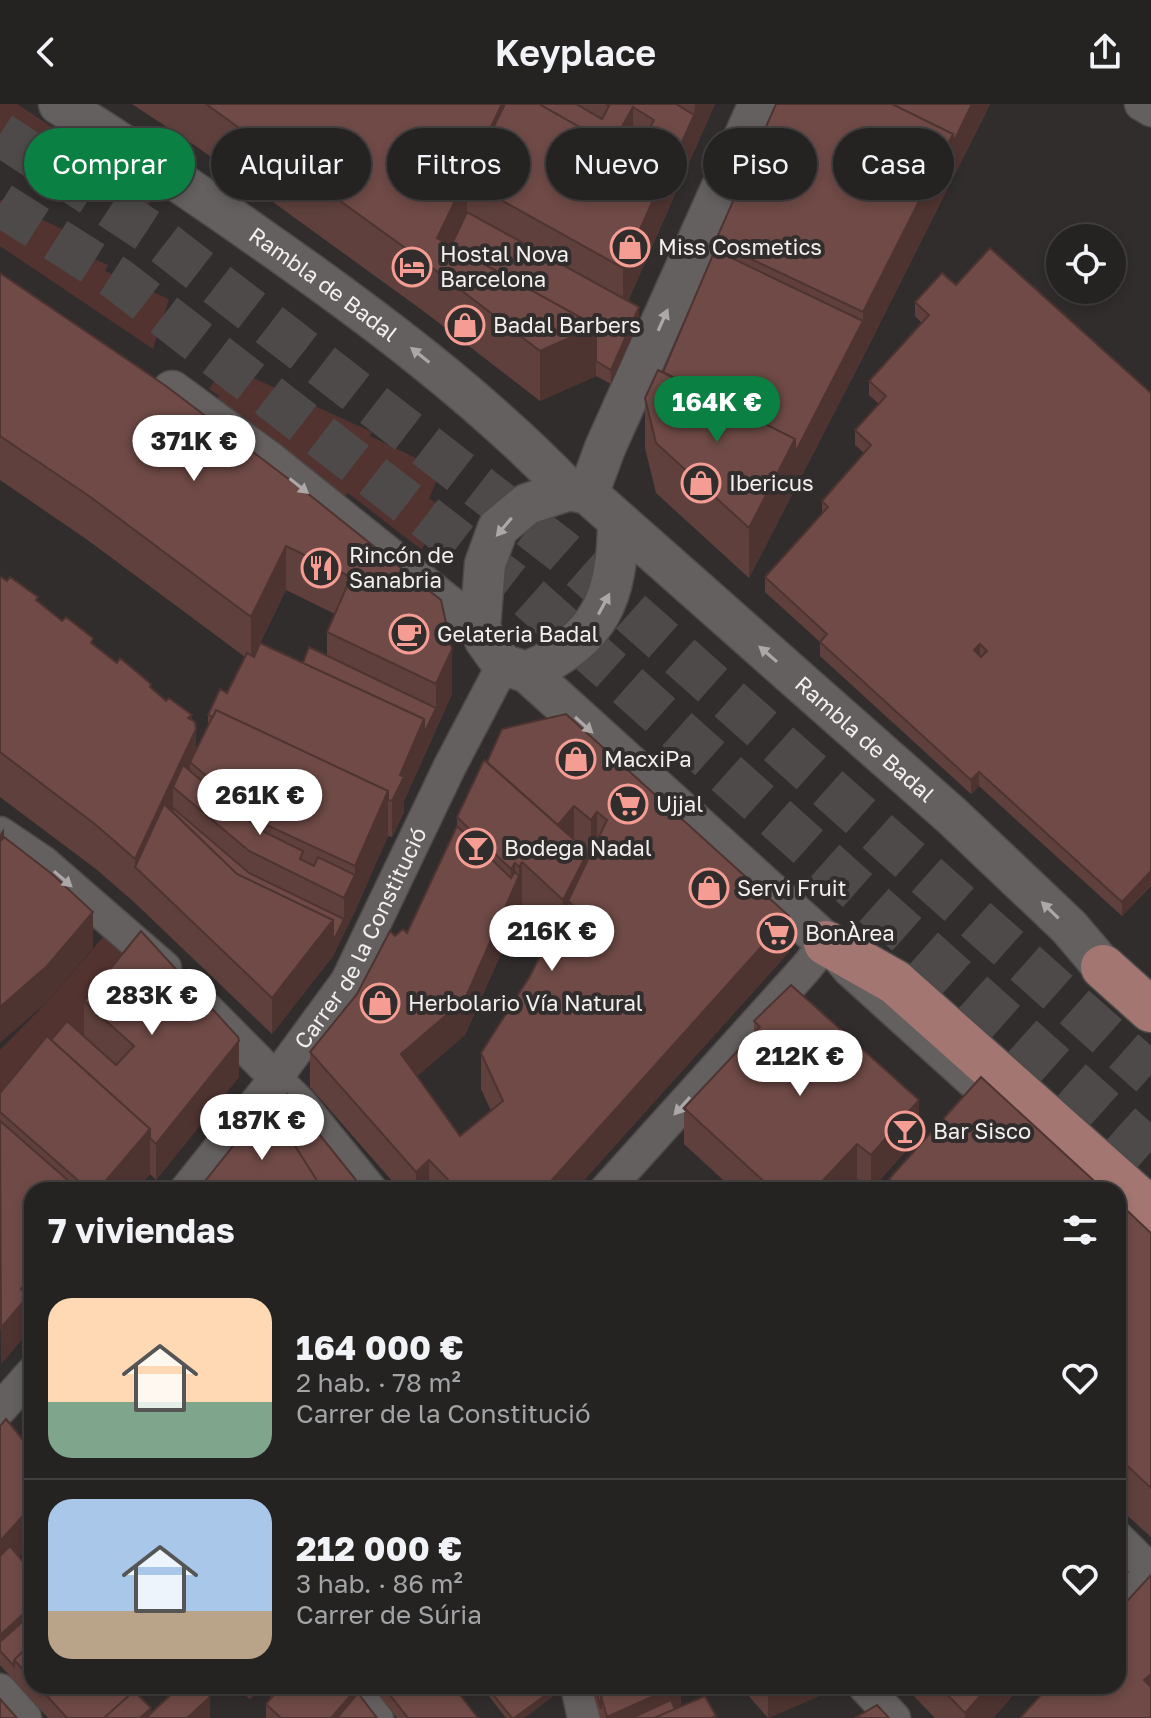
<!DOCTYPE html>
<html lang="es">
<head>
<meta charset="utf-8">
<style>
	body { margin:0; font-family:"Golos Text",sans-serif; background:#2d2a2a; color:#f1f3f6; height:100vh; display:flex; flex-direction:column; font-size:30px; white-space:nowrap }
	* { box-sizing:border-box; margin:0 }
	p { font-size:26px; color:#a3a4a5 }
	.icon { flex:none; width:44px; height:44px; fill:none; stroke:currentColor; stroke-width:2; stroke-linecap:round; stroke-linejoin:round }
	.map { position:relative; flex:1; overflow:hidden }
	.sheet { position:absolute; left:24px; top:1078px; width:1102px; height:512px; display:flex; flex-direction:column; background:#252222; border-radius:24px; box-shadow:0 4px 12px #0003,0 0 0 2px #423f40 }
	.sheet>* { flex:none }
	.banner { position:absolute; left:24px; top:24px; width:1104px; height:72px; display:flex; gap:16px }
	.tools { position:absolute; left:1046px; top:120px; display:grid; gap:16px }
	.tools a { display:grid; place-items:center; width:80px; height:80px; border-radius:50%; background:#252222; box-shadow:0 4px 12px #0003,0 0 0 2px #423f40; font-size:40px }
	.price { position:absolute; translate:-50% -68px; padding:0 18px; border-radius:28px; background:#fff; color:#222; font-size:26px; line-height:52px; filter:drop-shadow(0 2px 4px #0008) }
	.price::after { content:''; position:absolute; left:50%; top:48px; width:24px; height:18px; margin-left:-12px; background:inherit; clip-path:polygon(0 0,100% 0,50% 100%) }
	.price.selected { background:#0b8043; color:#fff }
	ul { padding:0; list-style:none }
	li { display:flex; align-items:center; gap:24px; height:200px; padding:0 24px }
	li+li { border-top:2px solid #423f40 }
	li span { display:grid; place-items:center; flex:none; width:224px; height:160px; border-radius:24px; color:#555 }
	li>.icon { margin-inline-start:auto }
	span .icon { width:96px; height:96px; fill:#fffc; stroke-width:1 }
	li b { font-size:34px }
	h2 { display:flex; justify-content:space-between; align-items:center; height:96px; padding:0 24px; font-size:34px }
	.tag { padding:0 28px; border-radius:36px; background:#252222; box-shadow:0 4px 12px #0003,0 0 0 2px #423f40; font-size:28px; line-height:72px }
	.tag.selected { background:#0b8043; color:#fff }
	header { display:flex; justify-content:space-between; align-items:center; height:104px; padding:0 24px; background:#252222; font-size:36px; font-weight:600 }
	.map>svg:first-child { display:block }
</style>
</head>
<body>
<header><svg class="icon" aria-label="back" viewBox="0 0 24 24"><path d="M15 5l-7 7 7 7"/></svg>Keyplace<svg class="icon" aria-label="share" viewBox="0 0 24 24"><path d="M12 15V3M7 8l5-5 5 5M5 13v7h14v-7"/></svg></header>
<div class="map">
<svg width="1151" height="1614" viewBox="0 0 1151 1614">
	<rect width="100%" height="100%" fill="#312d2d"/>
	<!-- green -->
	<path fill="#523330" d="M 0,0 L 17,0 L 155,91 L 148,101 L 0,36 Z
		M 0,96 L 77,132 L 71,145 L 108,161 L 105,167 L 169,195 L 153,245 L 0,142 Z
		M 225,261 L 372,328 L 370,332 L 441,366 L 429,395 L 441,401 L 422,446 L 348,389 L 344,393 L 216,297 L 219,292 L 209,285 Z
		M 104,832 L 141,863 L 0,1027 L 0,946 L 47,898 Z"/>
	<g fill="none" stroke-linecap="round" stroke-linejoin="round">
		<!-- primary-tunnel -->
		<path stroke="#4e4a4a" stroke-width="44" stroke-dasharray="44 22" stroke-linecap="butt" d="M 0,30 L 151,129 L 563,448 L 1151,971
			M 0,100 L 116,174 L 525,490 L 1151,1048"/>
		<!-- pedestrian casing -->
		<g stroke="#4d4a49" stroke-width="27">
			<path id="pedestrian" d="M 356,1582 L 381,1614"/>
		</g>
		<!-- minor casing -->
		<g stroke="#4d4a49" stroke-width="35">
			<g id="minor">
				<path d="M 1141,0 L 1151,6"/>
				<path d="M 0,729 L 43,758 L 165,864"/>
				<path d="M 207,905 L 301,1000 L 371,1086"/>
				<path id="s1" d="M 186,1086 L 276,974 L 347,877 L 450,662 L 503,561"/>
				<path d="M 606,1086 L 805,865 L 826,839 L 849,866 L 1006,1008"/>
				<path d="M 0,1305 L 32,1269"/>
				<path d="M 1118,1434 L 1151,1467"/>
				<path d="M 1118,1506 L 1151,1468"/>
				<path d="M 577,1582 L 584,1614"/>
				<path d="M 864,1582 L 894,1614"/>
				<path d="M 0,1586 L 25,1614"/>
			</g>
		</g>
		<!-- tertiary casing -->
		<g stroke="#4d4a49" stroke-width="43">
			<g id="tertiary">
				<path id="s2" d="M 59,0 C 130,44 199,91 267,139 C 374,214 478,292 569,386 L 588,390 L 952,712 L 1069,823 L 1103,863"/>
				<path d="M 172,287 L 269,358 L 447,501 L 480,523"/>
				<path d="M 569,386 L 527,400 L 498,424 L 485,460 L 480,523 L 485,536 L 503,561 L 527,568 L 826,839"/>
				<path d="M 588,390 L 605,344 L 759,0"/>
				<path d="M 527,568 C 600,536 618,494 618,417"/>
			</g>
		</g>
		<!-- primary casing -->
		<g stroke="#4d4a49" stroke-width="47">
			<path id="primary" d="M 826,839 L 895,878 L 1151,1106
				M 1103,863 L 1151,906"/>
		</g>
		<!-- pedestrian -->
		<use href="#pedestrian" stroke="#656060" stroke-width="24"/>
		<!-- minor -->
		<use href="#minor" stroke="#656060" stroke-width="32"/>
		<!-- tertiary -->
		<use href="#tertiary" stroke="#656060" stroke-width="40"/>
		<!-- primary -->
		<use href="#primary" stroke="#a37671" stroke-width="44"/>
	</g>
	<!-- wall -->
	<path fill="#5f403c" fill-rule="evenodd" d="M 132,0 L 715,0 L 628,197 L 639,217 L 611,280 L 596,272 L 540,297 L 426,209 L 200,45 Z
		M 776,0 L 990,0 L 863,253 L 749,474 L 656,389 L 645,344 L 645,294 L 663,268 L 715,146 L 715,138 Z
		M 0,169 L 311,392 L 452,590 L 404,697 L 404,708 L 392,733 L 388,732 L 355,807 L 333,852 L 272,930 L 135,799 L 96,765 L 0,693 L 0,472 L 38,498 L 192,616 L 196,645 L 208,623 L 208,611 L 227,589 L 245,553 L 89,437 L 0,376 ZM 286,486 L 335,510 L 327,528 L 327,552 L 303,559 L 260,539 Z
		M 956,181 L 1151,289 L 1151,782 L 1122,812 L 979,682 L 971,690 L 820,552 L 820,538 L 765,488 L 765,473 L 822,410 L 822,397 L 864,349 L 855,341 L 855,326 L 879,300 L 869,291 L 869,277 L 922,219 L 915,212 L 915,198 Z
		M 502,625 L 789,848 L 575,1086 L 400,1086 L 310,983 L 310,948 L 357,890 L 395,832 L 407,829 L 457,722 L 457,713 L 487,658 ZM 522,802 L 552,830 L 530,872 L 481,949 L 481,985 L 491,1007 L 460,1032 L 417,972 L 465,931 Z
		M 84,897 L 239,973 L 156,1076 L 150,1070 L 136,1086 L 32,1086 L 28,1228 L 1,1260 L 0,989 L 51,936 L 84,932 Z
		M 754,917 L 919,1032 L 871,1086 L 857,1075 L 847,1086 L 734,1086 L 684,1040 L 684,1004 L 754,929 Z
		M 889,1075 L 1104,1086 L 889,1086 Z
		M 1118,1098 L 1151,1129 L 1151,1433 L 1118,1403 Z
		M 32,1285 L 32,1342 L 24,1330 L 24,1294 Z
		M 0,1322 L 32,1347 L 32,1438 L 19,1453 L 32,1468 L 32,1582 L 136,1582 L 140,1594 L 151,1610 L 210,1614 L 48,1614 L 0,1561 Z
		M 210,1582 L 230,1582 L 220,1592 Z
		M 235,1582 L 358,1582 L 358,1589 L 377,1614 L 266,1614 L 266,1600 L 271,1593 L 261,1584 L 250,1595 Z
		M 372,1582 L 453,1582 L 478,1614 L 397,1614 Z
		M 481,1582 L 564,1582 L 564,1584 L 524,1614 L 506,1614 Z
		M 591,1582 L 681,1582 L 681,1602 L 716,1614 L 600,1614 Z
		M 740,1582 L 840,1582 L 840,1583 L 768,1614 Z
		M 904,1582 L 1021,1582 L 993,1614 L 935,1614 Z"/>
	<!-- shaded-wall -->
	<path fill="#4e3431" d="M 502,0 L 512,0 L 467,77 L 467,122 L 443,172 L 437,134 Z
		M 695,0 L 715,0 L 623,208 L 623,164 L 664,71 L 694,11 Z
		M 972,0 L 984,0 L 984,13 L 863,253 L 795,385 L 795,349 L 863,217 L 863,208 L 953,30 Z
		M 984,0 L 990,0 L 984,13 Z
		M 633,3 L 633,39 L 620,26 Z
		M 560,41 L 560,85 L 554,53 Z
		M 639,203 L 639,217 L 611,280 L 611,266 Z
		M 596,222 L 596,272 L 540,297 L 540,247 Z
		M 795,335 L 795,385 L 749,474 L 749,424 Z
		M 286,442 L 286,486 L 251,558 L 251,513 Z
		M 980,540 L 980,554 L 974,546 Z
		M 452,545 L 452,590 L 436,625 L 436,580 Z
		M 436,604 L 436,625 L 404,697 L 404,708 L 392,733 L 392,697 L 400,671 L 424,615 Z
		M 192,611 L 192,635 L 196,625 L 196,664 L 190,658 L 190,683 L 173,683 L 173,719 L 135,763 L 135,755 L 188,614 Z
		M 979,668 L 979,682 L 971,690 L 971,676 Z
		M 388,687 L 388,732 L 355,807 L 333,852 L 272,930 L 272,894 L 333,816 L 344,815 L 344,794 L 355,771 L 355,762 Z
		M 574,702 L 574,738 L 554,726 Z
		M 597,708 L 597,744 L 591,752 L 591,716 Z
		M 4,724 L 4,768 L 0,774 L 0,730 Z
		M 588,748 L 588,792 L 568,797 L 568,832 L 563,840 L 563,796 Z
		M 522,758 L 522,802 L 519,808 L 519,763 Z
		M 515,759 L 515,781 L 519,772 L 519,808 L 465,931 L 401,986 L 401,950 L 511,791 L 511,765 Z
		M 1151,767 L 1151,781 L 1122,812 L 1122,798 Z
		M 93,808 L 93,844 L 47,898 L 0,939 L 0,903 Z
		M 789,812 L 789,848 L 575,1086 L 543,1086 Z
		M 239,937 L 239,973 L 156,1076 L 156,1040 Z
		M 919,996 L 919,1032 L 871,1086 L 871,1051 Z
		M 150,1025 L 150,1070 L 136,1086 L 98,1086 Z
		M 857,1040 L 857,1075 L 847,1086 L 814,1086 Z
		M 429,1056 L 429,1086 L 416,1086 L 416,1068 Z
		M 32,1172 L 32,1208 L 28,1212 L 28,1228 L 1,1260 L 1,1224 L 21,1185 Z
		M 32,1402 L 32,1438 L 0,1473 L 0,1437 Z
		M 1125,1433 L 1125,1469 L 1118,1476 L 1118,1440 Z
		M 32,1502 L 32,1523 L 0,1547 L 0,1531 Z
		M 1151,1570 L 1151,1606 L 1144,1576 Z
		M 220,1582 L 230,1582 L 220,1592 Z
		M 250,1582 L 261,1582 L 261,1584 L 250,1595 Z
		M 558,1582 L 564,1582 L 564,1584 L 524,1614 L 514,1614 Z
		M 676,1582 L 681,1582 L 681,1606 L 664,1614 L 607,1614 L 604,1603 Z
		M 768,1582 L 840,1582 L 840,1583 L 768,1614 Z
		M 989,1582 L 1021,1582 L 993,1614 L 965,1614 L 965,1609 Z
		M 358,1583 L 358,1604 L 349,1614 L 331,1614 Z
		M 210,1593 L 210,1614 L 187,1614 Z
		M 151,1604 L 151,1614 L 140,1614 Z"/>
	<!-- building -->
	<path fill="#6f4a46" stroke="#4e3431" stroke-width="2" fill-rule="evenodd" d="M 206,0 L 502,0 L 437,134 L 596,222 L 540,247 L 426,159 Z
		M 505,0 L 539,0 L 664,71 L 623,164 L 467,77 ZM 560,41 L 577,52 L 572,63 L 554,53 Z
		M 539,0 L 576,0 L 602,15 L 609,2 L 606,0 L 676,0 L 694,11 L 664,79 L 664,71 ZM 633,3 L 654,16 L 642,38 L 620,26 Z
		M 776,0 L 892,0 L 953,30 L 863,208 L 715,138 Z
		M 892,0 L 972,0 L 953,39 L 953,30 Z
		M 467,108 L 639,203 L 611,266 L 596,257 L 596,222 L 451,142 Z
		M 990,144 L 1151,289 L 1151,767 L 1122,798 L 979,668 L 971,676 L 820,538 L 827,530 L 765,473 L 828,403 L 822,397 L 871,341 L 855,326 L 886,292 L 869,277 L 929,211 L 915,198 L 942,169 L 956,181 ZM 980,540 L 987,547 L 981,553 L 974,546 Z
		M 715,146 L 863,217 L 795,349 L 795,335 L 663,268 Z
		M 0,169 L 166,282 L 311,392 L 441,496 L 452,545 L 436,580 L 327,528 L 351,473 L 286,442 L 251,513 L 89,392 L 0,332 Z
		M 658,266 L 795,335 L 749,424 L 656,339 L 645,294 Z
		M 0,472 L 7,477 L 10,473 L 38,493 L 36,496 L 62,517 L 66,513 L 93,534 L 91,539 L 117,559 L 120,554 L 151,580 L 150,583 L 166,597 L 169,594 L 192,611 L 188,614 L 195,618 L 196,625 L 135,755 L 96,721 L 0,648 Z
		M 260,539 L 424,615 L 400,671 L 404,673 L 392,697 L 388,696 L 388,687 L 216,606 L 213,613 L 208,611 L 220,585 L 227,589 L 247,549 L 254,553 Z
		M 309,543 L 436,604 L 424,630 L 424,615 L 303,559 Z
		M 216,606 L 388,687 L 355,762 L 260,718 L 190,658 Z
		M 566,610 L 789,812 L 543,1086 L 458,1086 L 429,1056 L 416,1068 L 310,948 L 357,890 L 390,827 L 395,832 L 403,825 L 407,829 L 457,722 L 511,774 L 515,768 L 519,772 L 465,895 L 401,950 L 460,1032 L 503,997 L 481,949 L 530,872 L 559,814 L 567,821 L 580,808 L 568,797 L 607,716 L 597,708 L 591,716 L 574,702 L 558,721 L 487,658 L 502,625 Z
		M 484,656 L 588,748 L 563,796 L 522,758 L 519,763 L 515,759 L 511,765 L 457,713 Z
		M 183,661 L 260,726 L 303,747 L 300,755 L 314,762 L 318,753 L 355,771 L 344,794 L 249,747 L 173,683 Z
		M 164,700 L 237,770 L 333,816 L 272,894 L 135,763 Z
		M 173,704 L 249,769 L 344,815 L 333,838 L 333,816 L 237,770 L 172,707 Z
		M 4,733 L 52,770 L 93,808 L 47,862 L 0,903 L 0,738 Z
		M 141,827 L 238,933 L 239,937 L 156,1040 L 150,1034 L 150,1025 L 51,936 L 67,917 L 116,961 L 134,942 L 84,897 Z
		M 791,881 L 919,996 L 871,1051 L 857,1040 L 814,1086 L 773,1086 L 684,1004 L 760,923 L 754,917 Z
		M 47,932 L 150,1025 L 98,1086 L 89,1086 L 0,1008 L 0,989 Z
		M 981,973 L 1104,1086 L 889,1086 L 895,1080 L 889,1075 Z
		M 287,990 L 364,1086 L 323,1086 L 295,1042 L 270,1011 Z
		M 264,1003 L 295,1042 L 323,1086 L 198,1086 Z
		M 0,1017 L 79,1086 L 32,1086 L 32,1172 L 21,1185 L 28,1192 L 1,1224 Z
		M 1118,1098 L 1151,1129 L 1151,1384 L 1118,1353 Z
		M 32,1285 L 32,1307 L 24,1294 Z
		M 6,1315 L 32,1347 L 32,1402 L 0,1437 L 0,1322 Z
		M 1118,1427 L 1125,1433 L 1118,1440 Z
		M 10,1442 L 32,1468 L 32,1502 L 0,1531 L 0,1452 Z
		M 1151,1471 L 1151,1570 L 1144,1576 L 1151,1583 L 1151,1614 L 1020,1614 L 1049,1582 L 1118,1582 L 1118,1507 Z
		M 32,1509 L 32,1539 L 14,1556 L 14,1562 L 0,1547 L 0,1538 Z
		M 32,1539 L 32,1575 L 14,1556 Z
		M 38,1582 L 136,1582 L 140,1586 L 137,1590 L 134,1587 L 104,1614 L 67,1614 Z
		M 180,1582 L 200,1582 L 210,1593 L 187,1614 L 146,1614 Z
		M 281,1582 L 358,1582 L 358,1583 L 331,1614 L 281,1614 L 266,1600 Z
		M 383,1582 L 453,1582 L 478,1614 L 408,1614 Z
		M 486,1582 L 558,1582 L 514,1614 L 512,1614 Z
		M 595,1582 L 623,1582 L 601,1592 L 601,1605 Z
		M 623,1582 L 676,1582 L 607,1613 L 601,1592 Z
		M 939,1582 L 989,1582 L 965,1609 Z
		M 134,1587 L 151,1604 L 140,1614 L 104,1614 Z
		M 358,1589 L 377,1614 L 337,1614 Z
		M 705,1592 L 716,1612 L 711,1614 L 654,1614 Z
		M 0,1595 L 17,1614 L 0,1614 Z
		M 671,1596 L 675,1605 L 654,1614 L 632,1614 Z
		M 877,1601 L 889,1614 L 855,1614 Z"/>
	<!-- one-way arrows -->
	<defs><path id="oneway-solid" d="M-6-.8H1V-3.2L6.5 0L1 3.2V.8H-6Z" transform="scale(2)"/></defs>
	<g fill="#aca8a8">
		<use href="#oneway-solid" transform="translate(663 216) rotate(-66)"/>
		<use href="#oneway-solid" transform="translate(420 251) rotate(-141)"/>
		<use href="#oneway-solid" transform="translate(299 382) rotate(38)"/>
		<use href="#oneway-solid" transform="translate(504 423) rotate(130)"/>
		<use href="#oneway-solid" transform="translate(604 500) rotate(-62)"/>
		<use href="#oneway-solid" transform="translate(768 550) rotate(-139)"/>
		<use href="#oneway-solid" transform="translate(584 621) rotate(42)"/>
		<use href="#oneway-solid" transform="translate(63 775) rotate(41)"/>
		<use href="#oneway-solid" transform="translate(1050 806) rotate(-136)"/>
		<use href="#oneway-solid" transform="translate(682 1002) rotate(132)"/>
	</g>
	<!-- icons -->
	<defs>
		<g id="shop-ring" transform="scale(2)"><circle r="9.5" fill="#312d2d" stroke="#f59c93" stroke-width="1.5"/><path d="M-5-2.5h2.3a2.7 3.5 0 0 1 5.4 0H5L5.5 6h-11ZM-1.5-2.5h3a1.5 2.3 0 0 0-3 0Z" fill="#f59c93"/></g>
		<g id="hotel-ring" transform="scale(2)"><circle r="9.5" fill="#312d2d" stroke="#f59c93" stroke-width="1.5"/><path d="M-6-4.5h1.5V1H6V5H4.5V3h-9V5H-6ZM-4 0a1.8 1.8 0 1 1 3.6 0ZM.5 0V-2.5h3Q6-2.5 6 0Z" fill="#f59c93"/></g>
		<g id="restaurant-ring" transform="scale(2)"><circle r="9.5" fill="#312d2d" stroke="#f59c93" stroke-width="1.5"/><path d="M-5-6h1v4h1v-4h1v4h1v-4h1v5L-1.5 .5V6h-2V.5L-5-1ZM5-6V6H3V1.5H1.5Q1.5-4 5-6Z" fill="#f59c93"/></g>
		<g id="cafe-ring" transform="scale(2)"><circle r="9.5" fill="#312d2d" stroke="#f59c93" stroke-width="1.5"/><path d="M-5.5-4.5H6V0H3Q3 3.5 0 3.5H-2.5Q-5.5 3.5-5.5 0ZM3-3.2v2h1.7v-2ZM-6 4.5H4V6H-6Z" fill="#f59c93"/></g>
		<g id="supermarket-ring" transform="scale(2)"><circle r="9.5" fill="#312d2d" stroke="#f59c93" stroke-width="1.5"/><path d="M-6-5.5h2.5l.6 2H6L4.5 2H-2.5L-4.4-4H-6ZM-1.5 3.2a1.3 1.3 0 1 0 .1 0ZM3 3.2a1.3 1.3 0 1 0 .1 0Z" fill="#f59c93"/></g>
		<g id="bar-ring" transform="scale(2)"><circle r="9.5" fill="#312d2d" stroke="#f59c93" stroke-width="1.5"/><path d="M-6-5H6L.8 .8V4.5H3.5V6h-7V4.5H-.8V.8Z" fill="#f59c93"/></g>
	</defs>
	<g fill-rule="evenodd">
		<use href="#shop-ring" x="630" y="143"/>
		<use href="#hotel-ring" x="412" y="163"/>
		<use href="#shop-ring" x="465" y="221"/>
		<use href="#shop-ring" x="701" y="379"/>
		<use href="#restaurant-ring" x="321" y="464"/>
		<use href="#cafe-ring" x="409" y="530"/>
		<use href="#shop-ring" x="576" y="655"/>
		<use href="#supermarket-ring" x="628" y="700"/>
		<use href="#bar-ring" x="476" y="744"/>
		<use href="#shop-ring" x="709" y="784"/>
		<use href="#supermarket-ring" x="777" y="829"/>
		<use href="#shop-ring" x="380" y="899"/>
		<use href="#bar-ring" x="905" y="1027"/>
	</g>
	<g text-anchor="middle" stroke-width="8" stroke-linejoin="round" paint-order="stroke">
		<!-- poi labels -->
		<g font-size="22" fill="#f2efef" stroke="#312d2d" text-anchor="start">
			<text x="658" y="151">Miss Cosmetics</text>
			<text x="440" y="158">Hostal Nova<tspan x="440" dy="25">Barcelona</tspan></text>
			<text x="493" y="229">Badal Barbers</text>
			<text x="729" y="387">Ibericus</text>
			<text x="349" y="459">Rincón de<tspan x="349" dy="25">Sanabria</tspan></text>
			<text x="437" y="538">Gelateria Badal</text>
			<text x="604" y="663">MacxiPa</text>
			<text x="656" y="708">Ujjal</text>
			<text x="504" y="752">Bodega Nadal</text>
			<text x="737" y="792">Servi Fruit</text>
			<text x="805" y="837">BonÀrea</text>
			<text x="408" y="907">Herbolario Vía Natural</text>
			<text x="933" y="1035">Bar Sisco</text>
		</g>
		<!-- street labels -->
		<g font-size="22" fill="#f2efef" stroke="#312d2d">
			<text dy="8" stroke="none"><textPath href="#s2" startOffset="320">Rambla de Badal</textPath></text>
			<text dy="8" stroke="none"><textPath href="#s2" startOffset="1030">Rambla de Badal</textPath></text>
			<text dy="8" stroke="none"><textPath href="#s1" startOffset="308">Carrer de la Constitució</textPath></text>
		</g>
	</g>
</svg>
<div class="tools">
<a><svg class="icon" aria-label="locate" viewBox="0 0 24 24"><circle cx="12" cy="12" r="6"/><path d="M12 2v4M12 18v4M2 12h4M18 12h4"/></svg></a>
</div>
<b class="price selected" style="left:717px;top:340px">164K €</b>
<b class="price" style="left:194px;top:379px">371K €</b>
<b class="price" style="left:260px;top:733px">261K €</b>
<b class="price" style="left:552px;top:869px">216K €</b>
<b class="price" style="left:152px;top:933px">283K €</b>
<b class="price" style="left:800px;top:994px">212K €</b>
<b class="price" style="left:262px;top:1058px">187K €</b>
<div class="banner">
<a class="tag selected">Comprar</a>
<a class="tag">Alquilar</a>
<a class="tag">Filtros</a>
<a class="tag">Nuevo</a>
<a class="tag">Piso</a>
<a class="tag">Casa</a>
</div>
<section class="sheet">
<h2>7 viviendas<svg class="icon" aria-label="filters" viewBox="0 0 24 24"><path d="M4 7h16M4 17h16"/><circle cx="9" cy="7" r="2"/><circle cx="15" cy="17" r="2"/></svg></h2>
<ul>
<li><span style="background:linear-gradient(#ffd9b3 65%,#7fa58c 0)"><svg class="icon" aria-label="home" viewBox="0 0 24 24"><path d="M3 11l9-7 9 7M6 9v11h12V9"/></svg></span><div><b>164 000 €</b><p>2 hab. · 78 m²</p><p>Carrer de la Constitució</p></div><svg class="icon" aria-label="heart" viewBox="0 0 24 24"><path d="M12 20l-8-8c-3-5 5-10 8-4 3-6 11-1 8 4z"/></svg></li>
<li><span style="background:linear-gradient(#a9c7e8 70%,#b9a48a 0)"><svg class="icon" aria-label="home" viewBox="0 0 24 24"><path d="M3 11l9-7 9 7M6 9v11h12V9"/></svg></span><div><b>212 000 €</b><p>3 hab. · 86 m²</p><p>Carrer de Súria</p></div><svg class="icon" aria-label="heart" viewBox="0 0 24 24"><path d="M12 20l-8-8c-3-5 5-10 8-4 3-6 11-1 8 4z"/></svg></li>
</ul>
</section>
</div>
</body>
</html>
